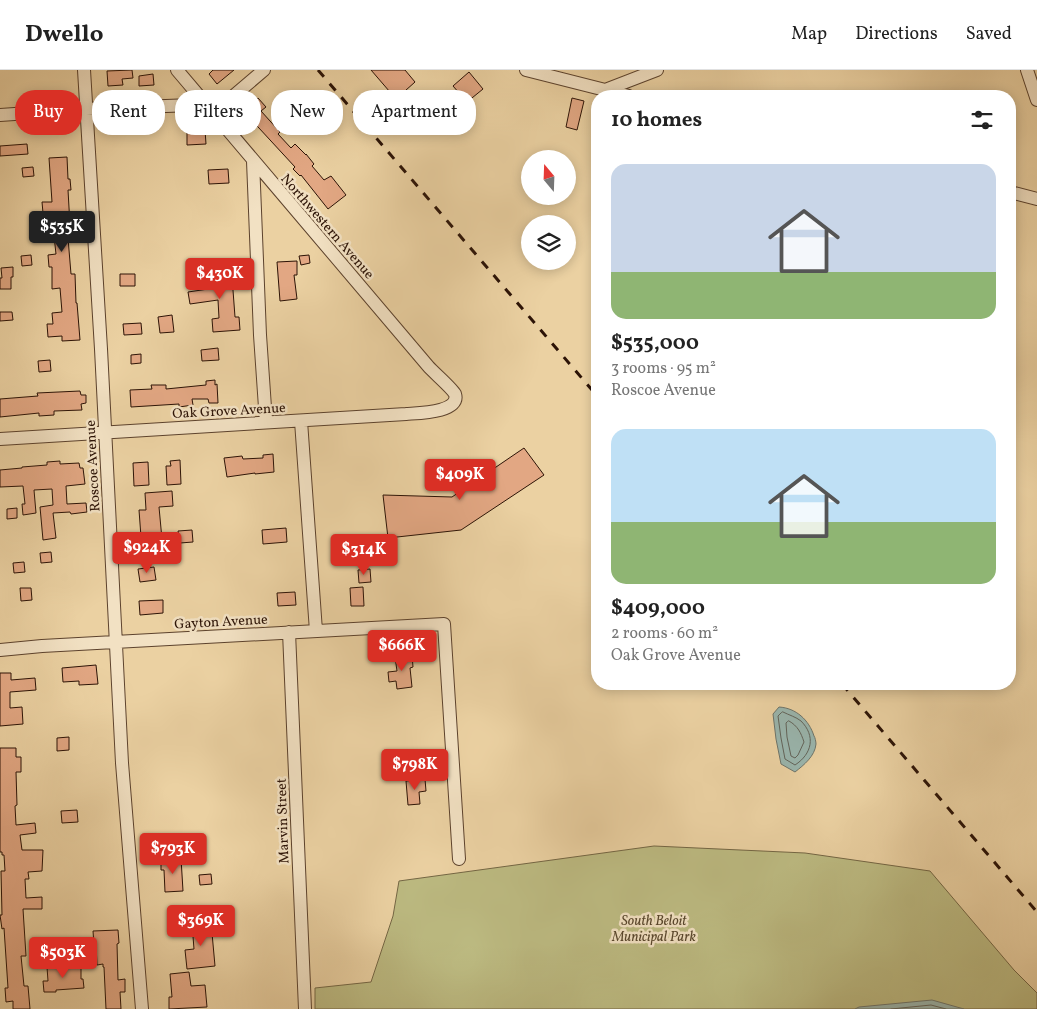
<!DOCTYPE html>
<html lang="en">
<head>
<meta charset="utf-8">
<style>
	body { margin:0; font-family:Vollkorn,serif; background:#f2f2f2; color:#222; height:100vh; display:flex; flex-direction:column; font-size:19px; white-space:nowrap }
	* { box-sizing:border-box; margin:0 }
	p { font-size:16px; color:#767676 }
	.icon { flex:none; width:28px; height:28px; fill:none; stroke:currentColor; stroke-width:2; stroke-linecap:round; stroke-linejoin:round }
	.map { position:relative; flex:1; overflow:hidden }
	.panel { position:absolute; left:591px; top:20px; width:425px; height:600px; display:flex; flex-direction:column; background:#fff; border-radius:20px; box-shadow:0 2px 12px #0003 }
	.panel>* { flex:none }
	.top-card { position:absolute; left:15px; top:20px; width:475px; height:45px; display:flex; gap:10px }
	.needle { width:32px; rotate:341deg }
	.fabs { position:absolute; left:521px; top:80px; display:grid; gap:10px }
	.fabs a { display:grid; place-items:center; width:55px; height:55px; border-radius:50%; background:#fff; box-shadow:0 2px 12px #0003; font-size:25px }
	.price { position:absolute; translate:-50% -42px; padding:0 11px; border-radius:5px; background:#d93025; color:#fff; font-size:16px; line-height:32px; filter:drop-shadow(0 1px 2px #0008) }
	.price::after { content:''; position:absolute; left:50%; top:30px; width:15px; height:11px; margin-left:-8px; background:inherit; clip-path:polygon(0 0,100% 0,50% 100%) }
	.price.selected { background:#222; color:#fff }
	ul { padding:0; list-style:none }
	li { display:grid; align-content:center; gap:10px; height:265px; padding:0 20px }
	li span { display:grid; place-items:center; height:155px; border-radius:15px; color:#555 }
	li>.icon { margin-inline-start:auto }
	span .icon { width:90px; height:90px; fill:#fffc; stroke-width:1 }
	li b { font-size:21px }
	h2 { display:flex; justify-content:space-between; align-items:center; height:60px; padding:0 20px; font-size:21px }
	.pill { padding:0 18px; border-radius:20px; background:#fff; box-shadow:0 2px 12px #0003; font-size:18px; line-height:45px }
	.pill.selected { background:#d93025; color:#fff }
	header { display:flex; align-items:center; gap:30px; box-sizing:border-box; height:70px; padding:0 25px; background:#fff; border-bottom:1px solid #e0e0e0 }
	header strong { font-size:24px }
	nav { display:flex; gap:28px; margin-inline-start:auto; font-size:18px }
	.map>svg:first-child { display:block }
</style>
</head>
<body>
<header>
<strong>Dwello</strong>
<nav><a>Map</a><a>Directions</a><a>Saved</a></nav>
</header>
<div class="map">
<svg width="1037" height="939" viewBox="0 0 1037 939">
	<rect width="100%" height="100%" fill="#ebd1a2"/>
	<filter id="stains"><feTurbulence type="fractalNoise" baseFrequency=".004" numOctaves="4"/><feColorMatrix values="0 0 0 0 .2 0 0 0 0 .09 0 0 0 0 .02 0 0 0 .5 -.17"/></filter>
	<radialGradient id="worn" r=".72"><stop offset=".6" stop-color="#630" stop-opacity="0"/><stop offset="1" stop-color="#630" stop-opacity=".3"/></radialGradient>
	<!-- green -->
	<path fill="#bcba81" stroke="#746644" d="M 654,776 L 805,783 L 930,801 L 1014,900 L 1037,923 L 1037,939 L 315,939 L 315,918 L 371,912 L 393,846 L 399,811 Z"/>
	<!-- water -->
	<path fill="#99b5ad" stroke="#6d746a" d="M 779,637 C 796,638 809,650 814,666 C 815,667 816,672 816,674 C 815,686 804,695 795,702 L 781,694 L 776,669 L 773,644 Z
		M 932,930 L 964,939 L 855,939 L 859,937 Z"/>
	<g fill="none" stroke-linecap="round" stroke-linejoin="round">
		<!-- shore -->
		<path stroke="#62645a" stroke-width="1" d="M 783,642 C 789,645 796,647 801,651 C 816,666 812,684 795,695 L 785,689 L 781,668 L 778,646 L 781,643 Z
			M 789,651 C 798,656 801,663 804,672 L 798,685 L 795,688 L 791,686 L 787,667 L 786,653 L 787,652 Z
			M 891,939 L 931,935 L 946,939"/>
	</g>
	<!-- building -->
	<path fill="#e2a783" stroke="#2c1306" d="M 132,0 L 133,8 L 122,9 L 123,15 L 108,16 L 107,1 Z
		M 213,0 L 234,0 L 217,14 L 209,4 Z
		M 371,0 L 405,0 L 415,12 L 396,29 Z
		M 469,2 L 483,19 L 467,32 L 453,16 Z
		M 153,4 L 154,15 L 139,16 L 139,6 Z
		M 258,28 L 266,37 L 261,41 L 280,62 L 278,64 L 291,78 L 295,74 L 306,85 L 306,84 L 314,94 L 312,96 L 324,110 L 331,106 L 346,125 L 328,139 L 301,105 L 300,106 L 293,99 L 295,97 L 246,44 L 248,42 L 245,39 Z
		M 572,28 L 584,31 L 577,60 L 566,57 Z
		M 205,60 L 206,74 L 187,75 L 187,61 Z
		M 27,74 L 28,84 L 0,86 L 0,76 Z
		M 67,87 L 68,109 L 70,109 L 71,120 L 68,120 L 70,155 L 74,155 L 76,167 L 68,168 L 71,204 L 75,204 L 76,233 L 77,233 L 80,270 L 62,271 L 62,266 L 48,267 L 47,254 L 53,254 L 52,243 L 62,242 L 60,218 L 52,219 L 52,197 L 49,197 L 48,185 L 56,184 L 52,148 L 47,148 L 47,143 L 43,143 L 42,132 L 52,132 L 49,88 Z
		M 33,97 L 34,106 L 23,107 L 22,98 Z
		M 228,99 L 229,113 L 209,114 L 208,100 Z
		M 31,185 L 32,195 L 22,196 L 21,186 Z
		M 309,185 L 310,193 L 301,195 L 299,186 Z
		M 297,191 L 297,205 L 294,205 L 297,229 L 280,231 L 277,192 Z
		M 13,197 L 13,207 L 11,207 L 11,219 L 0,219 L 0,208 L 2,208 L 1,198 Z
		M 232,197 L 234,207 L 232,207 L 235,247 L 239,247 L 240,260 L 213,262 L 212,249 L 219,248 L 218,230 L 190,234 L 188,222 L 215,218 L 213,199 Z
		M 120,204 L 135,204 L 135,216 L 120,216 Z
		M 0,242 L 12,242 L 13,250 L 0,251 Z
		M 172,245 L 174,262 L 160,263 L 158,247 Z
		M 141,253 L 142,264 L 124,265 L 123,254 Z
		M 218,278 L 219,290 L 202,291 L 201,280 Z
		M 141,284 L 141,293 L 131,294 L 131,285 Z
		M 50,290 L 51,301 L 39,302 L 38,291 Z
		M 215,310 L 215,315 L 217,314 L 218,333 L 209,333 L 208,329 L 192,329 L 193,335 L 179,337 L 179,334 L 131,337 L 130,320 L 152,319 L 151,315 L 166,315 L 166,319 L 206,315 L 206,311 Z
		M 80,321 L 81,325 L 86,325 L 86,333 L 81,334 L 82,340 L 54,341 L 54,345 L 39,346 L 39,343 L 0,347 L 0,329 L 38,326 L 37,323 Z
		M 524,378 L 544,405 L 461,460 L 388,468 L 383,425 L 452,427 Z
		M 273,384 L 274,402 L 255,404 L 255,403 L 227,407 L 224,388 L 242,386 L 243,389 L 263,388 L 263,385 Z
		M 180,390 L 181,414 L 167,415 L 166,396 L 171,396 L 170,391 Z
		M 60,391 L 60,394 L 79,393 L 80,398 L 83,398 L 85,414 L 66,416 L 67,434 L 86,433 L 87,442 L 71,444 L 70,442 L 53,443 L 56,468 L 43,470 L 40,437 L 53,435 L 52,419 L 34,420 L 36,443 L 23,445 L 22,434 L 25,434 L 23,416 L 0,417 L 0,400 L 22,398 L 22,397 L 47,395 L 47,392 Z
		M 148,392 L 149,415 L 134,416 L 133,393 Z
		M 172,421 L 173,436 L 159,437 L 163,480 L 136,482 L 135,468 L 141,467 L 139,440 L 146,440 L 145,423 Z
		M 17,438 L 17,448 L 7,449 L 7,439 Z
		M 286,458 L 287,472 L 263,474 L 262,460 Z
		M 192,460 L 193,472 L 180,473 L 178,461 Z
		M 51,482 L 52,492 L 41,493 L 40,483 Z
		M 24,492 L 25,502 L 14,503 L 13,493 Z
		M 154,497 L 156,510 L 140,512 L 138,499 Z
		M 370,499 L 371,512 L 359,513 L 358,500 Z
		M 363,517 L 364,536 L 351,536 L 350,518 Z
		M 20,518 L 31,518 L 32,530 L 21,531 Z
		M 295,522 L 296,535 L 278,536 L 277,523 Z
		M 163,530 L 163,543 L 140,545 L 139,531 Z
		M 412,585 L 413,597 L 410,598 L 412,617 L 397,619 L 396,611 L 389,612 L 388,602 L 397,601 L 395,587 Z
		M 96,595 L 98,614 L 79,615 L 79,611 L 63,612 L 62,598 Z
		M 0,603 L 11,603 L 11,610 L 35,608 L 36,620 L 10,622 L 10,638 L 22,637 L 23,654 L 0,656 Z
		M 69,667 L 69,680 L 57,681 L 57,668 Z
		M 0,678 L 16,678 L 16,687 L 21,687 L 21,702 L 16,702 L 17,735 L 15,736 L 16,755 L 35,753 L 36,763 L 20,765 L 22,780 L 43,780 L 42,801 L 28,802 L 29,809 L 25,809 L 26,828 L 42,827 L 42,839 L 23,839 L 26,886 L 21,886 L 24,916 L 28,916 L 30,939 L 13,939 L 13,931 L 6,932 L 5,918 L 8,918 L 4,858 L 2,859 L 0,845 L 2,845 L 1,801 L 5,801 L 4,785 L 2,785 L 2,782 L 0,782 Z
		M 425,709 L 426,721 L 419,722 L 420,734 L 408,735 L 406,711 Z
		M 77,740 L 78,752 L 62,753 L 61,741 Z
		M 186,779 L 199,779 L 199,787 L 186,788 Z
		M 181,788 L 183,821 L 165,822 L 164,800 L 161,800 L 161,789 Z
		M 211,804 L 212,814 L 200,815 L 199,805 Z
		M 211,852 L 215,896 L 187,899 L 185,880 L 194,879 L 192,854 Z
		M 118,860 L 119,873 L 117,874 L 118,910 L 125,909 L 125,922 L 120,922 L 121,939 L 106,939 L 104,897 L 103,897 L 103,894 L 97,895 L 96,875 L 94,875 L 93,861 Z
		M 81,896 L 81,909 L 83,909 L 84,918 L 56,920 L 56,922 L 44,922 L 43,911 L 48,911 L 47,897 Z
		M 189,902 L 191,916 L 205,915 L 207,937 L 169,939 L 169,927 L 172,927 L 170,904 Z"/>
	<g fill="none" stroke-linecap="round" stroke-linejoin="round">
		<!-- minor casing -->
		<g stroke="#5c422d" stroke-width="14">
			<path id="minor" d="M 84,0 L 101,279 L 122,693 L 142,939
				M 526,0 L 629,26
				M 1027,0 L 1037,30
				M 605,20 L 657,0
				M 0,45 L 86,39 L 219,34 L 226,32 L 231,28 L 264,0
				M 253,91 L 260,265 L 266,352
				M 1010,122 L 1037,129
				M 301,351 L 316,561
				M 0,369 L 406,344 C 416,343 461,343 455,324 C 452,318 433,302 428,296 L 177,0
				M 289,562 L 305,939
				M 0,580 L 42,576 L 444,554 L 459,789"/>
		</g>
		<!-- minor -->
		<use href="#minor" stroke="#f2e1c3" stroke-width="12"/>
		<!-- rail -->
		<path stroke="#2c1306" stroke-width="3" stroke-dasharray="9 9" stroke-linecap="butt" d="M 318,0 L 598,327
			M 842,614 L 1037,842"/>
	</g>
	<g text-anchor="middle" stroke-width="5" stroke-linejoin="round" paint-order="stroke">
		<!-- street labels -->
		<g font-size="14" fill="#2c1306" stroke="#f2e1c3">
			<text transform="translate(328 156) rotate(49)" y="5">Northwestern Avenue</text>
			<text transform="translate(229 340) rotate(-3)" y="5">Oak Grove Avenue</text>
			<text transform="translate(92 396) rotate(-93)" y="5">Roscoe Avenue</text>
			<text transform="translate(221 551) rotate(-3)" y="5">Gayton Avenue</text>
			<text transform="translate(282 751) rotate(-92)" y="5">Marvin Street</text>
		</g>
		<!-- park labels -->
		<g font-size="14" font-style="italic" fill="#57452b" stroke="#f2e1c3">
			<text x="654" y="855">South Beloit<tspan x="654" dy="16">Municipal Park</tspan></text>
		</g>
	</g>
	<rect width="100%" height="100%" filter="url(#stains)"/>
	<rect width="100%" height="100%" fill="url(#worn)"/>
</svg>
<div class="fabs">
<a><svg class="needle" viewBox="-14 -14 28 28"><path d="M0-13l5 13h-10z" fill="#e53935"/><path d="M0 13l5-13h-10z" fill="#767676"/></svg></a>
<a><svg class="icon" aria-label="layers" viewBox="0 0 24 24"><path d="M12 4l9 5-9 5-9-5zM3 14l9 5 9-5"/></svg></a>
</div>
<b class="price selected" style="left:62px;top:183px">$535K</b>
<b class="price" style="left:220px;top:230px">$430K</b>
<b class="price" style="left:460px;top:431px">$409K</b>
<b class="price" style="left:147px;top:504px">$924K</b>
<b class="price" style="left:364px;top:506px">$314K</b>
<b class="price" style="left:402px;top:602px">$666K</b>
<b class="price" style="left:415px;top:721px">$798K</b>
<b class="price" style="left:173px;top:805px">$793K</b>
<b class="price" style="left:201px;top:877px">$369K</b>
<b class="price" style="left:63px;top:909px">$503K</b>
<div class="top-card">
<a class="pill selected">Buy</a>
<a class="pill">Rent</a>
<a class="pill">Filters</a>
<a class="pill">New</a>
<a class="pill">Apartment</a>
</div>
<section class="panel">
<h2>10 homes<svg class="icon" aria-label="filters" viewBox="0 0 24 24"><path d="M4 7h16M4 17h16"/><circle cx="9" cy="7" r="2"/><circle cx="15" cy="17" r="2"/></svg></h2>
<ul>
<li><span style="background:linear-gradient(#c9d6e8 70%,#8fb573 0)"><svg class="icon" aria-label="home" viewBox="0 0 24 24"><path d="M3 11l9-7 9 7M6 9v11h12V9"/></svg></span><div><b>$535,000</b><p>3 rooms · 95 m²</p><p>Roscoe Avenue</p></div></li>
<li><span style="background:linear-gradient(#bfe0f5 60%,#8fb573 0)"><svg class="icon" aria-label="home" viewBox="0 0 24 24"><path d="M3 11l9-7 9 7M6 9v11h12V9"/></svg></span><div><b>$409,000</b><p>2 rooms · 60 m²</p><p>Oak Grove Avenue</p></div></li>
</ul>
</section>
</div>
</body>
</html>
